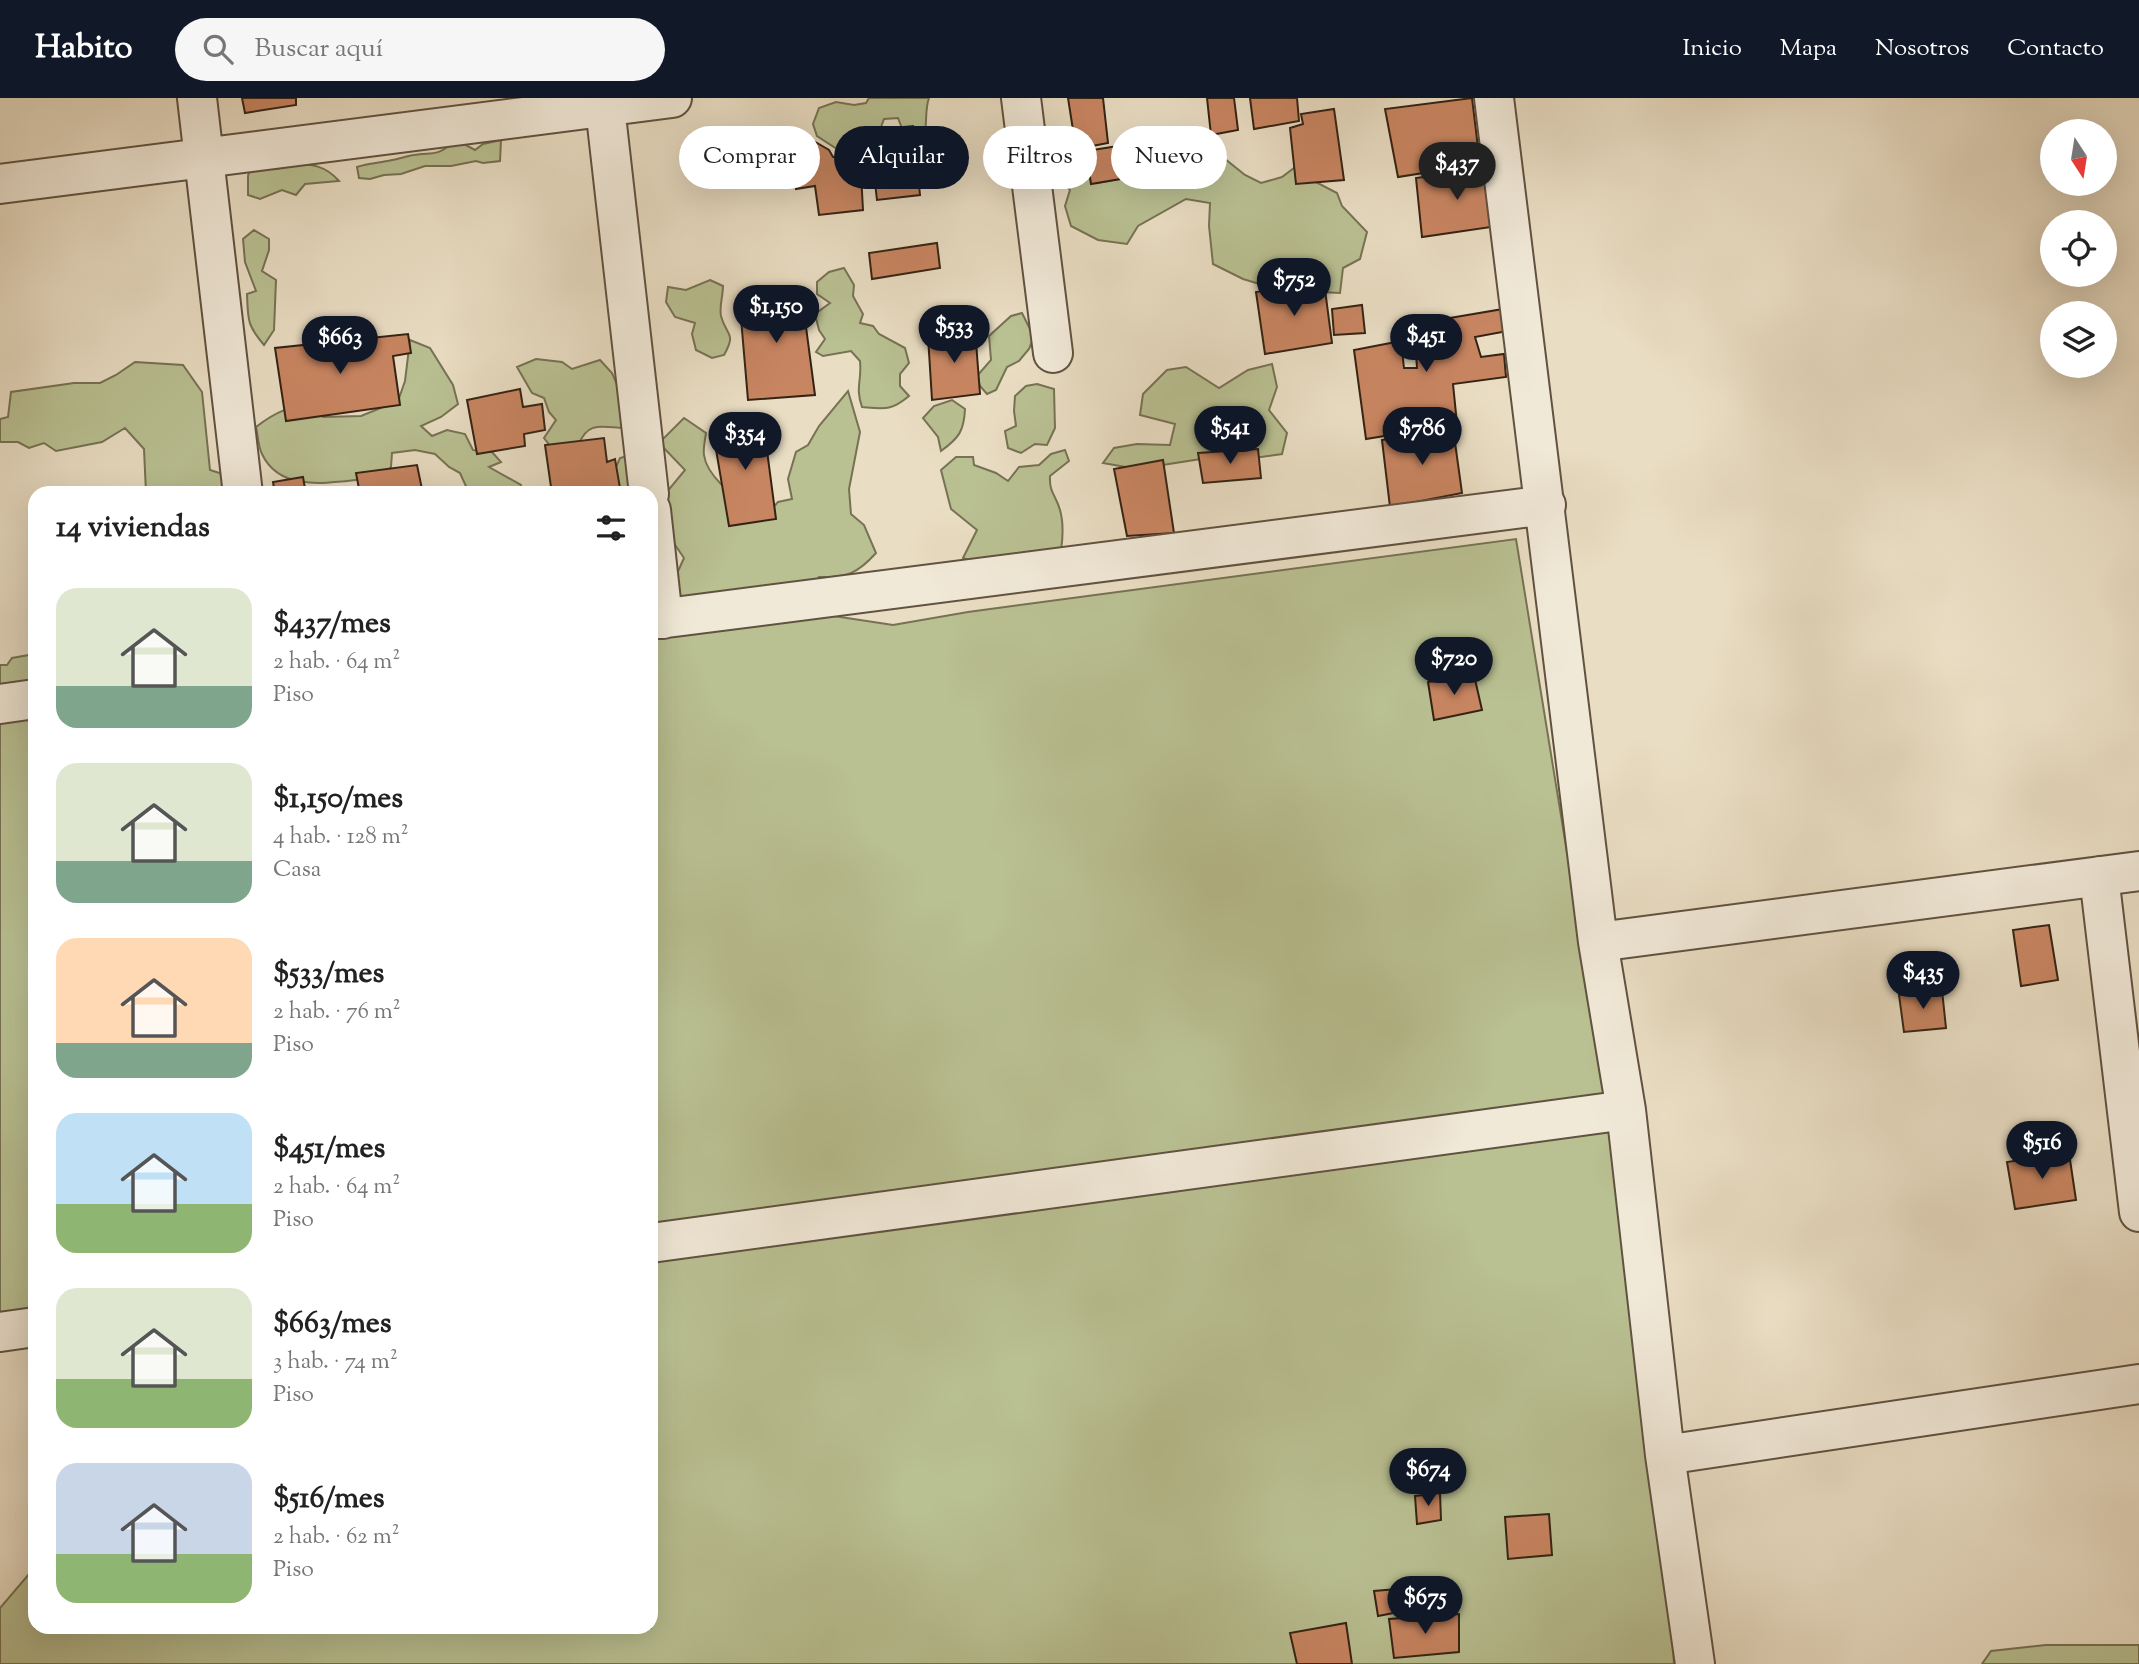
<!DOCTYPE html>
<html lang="es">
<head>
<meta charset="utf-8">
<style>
	body { margin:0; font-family:"Sorts Mill Goudy",serif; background:#f6f6f6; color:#222; height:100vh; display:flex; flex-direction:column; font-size:26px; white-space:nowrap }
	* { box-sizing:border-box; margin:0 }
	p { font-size:23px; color:#767676 }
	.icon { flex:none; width:38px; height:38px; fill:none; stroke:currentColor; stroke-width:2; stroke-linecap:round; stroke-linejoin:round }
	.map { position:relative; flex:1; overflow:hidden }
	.details { position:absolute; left:28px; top:388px; width:630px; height:1148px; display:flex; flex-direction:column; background:#fff; border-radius:21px; box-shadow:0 7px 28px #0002 }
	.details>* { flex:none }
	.banner { position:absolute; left:679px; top:28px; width:665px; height:63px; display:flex; gap:14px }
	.needle { width:46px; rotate:168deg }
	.buttons { position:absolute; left:2040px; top:21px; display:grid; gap:14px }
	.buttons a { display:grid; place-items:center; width:77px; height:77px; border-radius:50%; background:#fff; box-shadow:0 7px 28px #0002; font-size:35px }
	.price { position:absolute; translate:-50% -60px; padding:0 16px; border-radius:24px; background:#111827; color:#fff; font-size:23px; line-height:46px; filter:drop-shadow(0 2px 4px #0008) }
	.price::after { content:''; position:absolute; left:50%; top:42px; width:21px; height:16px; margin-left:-10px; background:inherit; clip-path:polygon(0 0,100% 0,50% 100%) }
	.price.current { background:#222; color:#fff }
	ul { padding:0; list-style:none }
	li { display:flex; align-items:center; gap:21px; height:175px; padding:0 28px }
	li span { display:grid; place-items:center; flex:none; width:196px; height:140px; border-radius:21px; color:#555 }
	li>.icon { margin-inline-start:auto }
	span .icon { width:84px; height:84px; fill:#fffc; stroke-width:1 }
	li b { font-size:30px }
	h2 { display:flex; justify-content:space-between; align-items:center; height:84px; padding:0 28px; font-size:30px }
	.pill { padding:0 24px; border-radius:32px; background:#fff; box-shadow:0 7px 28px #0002; font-size:24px; line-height:63px }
	.pill.current { background:#111827; color:#fff }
	header { display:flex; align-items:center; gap:42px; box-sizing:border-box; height:98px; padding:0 35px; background:#111827; color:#fff }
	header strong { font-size:33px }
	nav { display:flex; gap:38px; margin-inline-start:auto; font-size:24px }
	.search { width:490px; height:63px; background:#f6f6f6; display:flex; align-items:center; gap:18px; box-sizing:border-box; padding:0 24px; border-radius:38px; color:#767676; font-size:26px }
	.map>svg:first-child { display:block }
</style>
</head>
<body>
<header>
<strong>Habito</strong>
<div class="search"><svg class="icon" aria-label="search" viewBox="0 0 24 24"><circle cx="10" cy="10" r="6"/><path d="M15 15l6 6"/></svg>Buscar aquí</div>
<nav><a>Inicio</a><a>Mapa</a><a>Nosotros</a><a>Contacto</a></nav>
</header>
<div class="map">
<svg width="2139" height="1566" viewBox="0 0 2139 1566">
	<rect width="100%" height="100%" fill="#e9ddc3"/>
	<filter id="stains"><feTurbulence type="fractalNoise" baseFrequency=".00286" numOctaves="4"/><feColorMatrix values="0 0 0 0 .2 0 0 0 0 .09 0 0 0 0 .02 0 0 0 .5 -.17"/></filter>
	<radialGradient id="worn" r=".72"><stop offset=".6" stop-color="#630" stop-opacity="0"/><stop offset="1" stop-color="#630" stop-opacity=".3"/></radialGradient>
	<!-- green -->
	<path fill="#b9c092" stroke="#767253" stroke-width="2" d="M 869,0 L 929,0 C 925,11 927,22 925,34 L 905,38 L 898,20 L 884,21 L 878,37 L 856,52 L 837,51 L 817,38 L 813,26 L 819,10 L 836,4 L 854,7 L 866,5 Z
		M 1178,35 L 1191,48 L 1220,57 L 1245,77 L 1261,85 L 1282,79 L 1303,63 L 1310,81 L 1337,95 L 1342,108 L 1367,134 L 1360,161 L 1343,170 L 1340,195 L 1320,194 L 1296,182 L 1273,190 L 1243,181 L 1213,166 L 1209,128 L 1210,105 L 1186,101 L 1138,128 L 1127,146 L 1098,142 L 1071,128 L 1065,108 L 1070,92 L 1059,80 L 1061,62 L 1072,55 L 1096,70 L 1098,85 C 1114,81 1129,81 1144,76 L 1153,48 Z
		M 501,42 L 500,63 L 483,65 L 476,63 L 451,68 L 425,68 L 401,76 L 384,77 L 370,81 L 359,80 L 357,69 C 369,65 380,65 392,62 C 399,61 406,58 414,57 C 431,54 436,59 451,46 L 464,46 L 475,52 L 483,46 Z
		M 290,65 C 311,66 325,67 339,83 L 305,86 L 296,97 L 282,92 L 260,101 L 248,97 L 248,78 L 251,67 L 269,67 L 278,71 Z
		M 254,132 L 269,141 L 269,152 L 262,173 L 276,182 L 274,232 L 264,247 C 247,227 248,222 247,196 L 256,193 L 245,164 L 243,141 Z
		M 844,170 L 854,187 L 853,198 L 863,216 L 860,225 L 873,228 L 879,236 L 905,250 L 909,265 L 900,276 L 900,288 L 909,298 C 891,313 885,311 862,309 C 855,289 862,283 860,263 L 851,253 L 823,258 L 816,254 L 825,241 L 819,232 L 815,216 L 830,205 L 817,196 L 817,184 L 829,174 Z
		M 710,182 L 723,188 C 723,198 719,209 721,218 C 726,238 737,234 724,257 L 712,260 L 696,252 L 692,236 L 695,225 L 675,219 L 666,204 L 668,189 L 686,192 Z
		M 1022,215 L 1034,239 L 1029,251 L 1019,263 L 1007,269 L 996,292 L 987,296 L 980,288 L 977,278 L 991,262 L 989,238 L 1011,218 Z
		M 410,242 L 430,250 L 453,287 L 458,306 L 441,319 L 421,328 L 432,338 L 447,332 L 465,336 L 473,352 L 492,354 L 501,364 L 489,369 L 521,387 L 518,395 L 469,395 L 460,375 L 449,369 L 435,356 L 415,352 L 392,355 L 391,369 L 382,380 C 345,380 283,401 262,356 C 258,348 258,337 256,329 C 275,314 292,307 316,305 L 323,319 L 361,318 L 398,303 L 405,283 Z
		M 536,261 L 562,264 L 572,271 L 600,262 L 612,275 L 630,316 L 624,330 C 602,329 588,323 579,346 L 554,353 L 544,340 L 556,322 L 549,314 L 544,300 L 532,295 L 517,269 Z
		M 135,264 L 183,267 L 202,294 L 210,372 L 229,378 L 231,395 L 146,395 L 144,351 L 125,330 L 102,344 L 56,353 L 44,345 L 29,350 L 18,344 L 0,344 L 0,321 L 8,319 L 11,294 L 74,285 L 100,285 L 116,277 Z
		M 1272,266 L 1277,289 L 1269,312 L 1287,335 L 1282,356 L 1246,361 L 1218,342 L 1207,360 L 1137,371 L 1103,365 L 1114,350 L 1137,346 L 1170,347 L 1175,326 L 1140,317 L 1143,296 L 1167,272 L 1186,269 L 1219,290 L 1248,272 Z
		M 1037,286 L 1054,291 L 1055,330 L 1047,347 L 1035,346 L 1021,355 L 1008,350 L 1005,333 L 1016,328 L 1014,313 L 1015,298 L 1026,288 Z
		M 848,293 L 860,334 L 849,391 L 851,416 L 864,427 L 876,455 C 858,475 847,480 819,479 L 812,488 L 681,507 L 670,491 L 684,460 L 669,438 L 661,401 L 685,372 L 659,345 L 684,320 L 706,335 C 705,342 703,351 704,357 C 707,382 745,406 763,421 L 778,404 L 792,401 L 788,381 L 796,354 L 808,347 L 819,328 Z
		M 952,302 L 965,311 C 964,333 959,340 941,353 L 938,339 L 923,320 L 934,308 Z
		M 1065,352 L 1069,363 L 1050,378 C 1049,395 1056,397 1060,412 C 1064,426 1063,439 1061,453 L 973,464 L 963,460 L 977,432 L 951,411 L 941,372 L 956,359 L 973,359 L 974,367 L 996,375 L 1008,383 L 1019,369 L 1039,367 L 1051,356 Z
		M 631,357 L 643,395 L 621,395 L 615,371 L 620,360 Z
		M 1516,441 L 1665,1357 L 1674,1566 L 0,1566 L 0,1510 L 35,1469 L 35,1530 L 651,1530 L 651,523 L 768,508 L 893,527 L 968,514 Z
		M 35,556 L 35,1243 L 0,1239 L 0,567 L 7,567 L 12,560 Z
		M 2046,1547 L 2139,1547 L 2139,1566 L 1982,1566 L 1991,1553 Z"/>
	<!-- building -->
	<path fill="#c88561" stroke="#342314" stroke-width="2" d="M 242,0 L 296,0 L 296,7 L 245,15 Z
		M 1068,0 L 1103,0 L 1108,45 L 1076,51 Z
		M 1207,0 L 1234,0 L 1238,32 L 1211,37 Z
		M 1250,0 L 1297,0 L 1299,23 L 1254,31 Z
		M 1472,0 L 1480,66 L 1398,79 L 1385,11 Z
		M 1334,11 L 1344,82 L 1296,86 L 1290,30 L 1303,26 L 1301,16 Z
		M 913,28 L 920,97 L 877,102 L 874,76 L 890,74 L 885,31 Z
		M 812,42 L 829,52 L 833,59 L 860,57 L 863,112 L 819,117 L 815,88 L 796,91 L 791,48 Z
		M 1156,42 L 1162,74 L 1091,86 L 1086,53 Z
		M 1493,69 L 1498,128 L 1422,139 L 1416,80 Z
		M 937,145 L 940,170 L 872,181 L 869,155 Z
		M 1324,184 L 1332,245 L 1265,256 L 1256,194 Z
		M 801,191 L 815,297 L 748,302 L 739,197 Z
		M 1362,207 L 1365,235 L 1334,237 L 1332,211 Z
		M 1509,210 L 1513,232 L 1475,239 L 1481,259 L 1504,256 L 1506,279 L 1453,286 L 1457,326 L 1366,341 L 1354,252 L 1401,243 L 1404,270 L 1417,270 L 1414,226 Z
		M 975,231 L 980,296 L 932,302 L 928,238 Z
		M 408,236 L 411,255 L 393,258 L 400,307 L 286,323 L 275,250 Z
		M 520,291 L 523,309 L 542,306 L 545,332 L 524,336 L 525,348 L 477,356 L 467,302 Z
		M 763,322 L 776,421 L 729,428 L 712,328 Z
		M 1453,330 L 1462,395 L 1390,409 L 1382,342 Z
		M 604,340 L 607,364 L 615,361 L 621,396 L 552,396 L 545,347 Z
		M 1258,351 L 1261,380 L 1203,385 L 1198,355 Z
		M 1163,362 L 1174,435 L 1127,438 L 1114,371 Z
		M 417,367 L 423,396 L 360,396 L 356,375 Z
		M 303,379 L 306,396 L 275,396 L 273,384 Z
		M 1474,577 L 1482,612 L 1434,622 L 1428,584 Z
		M 2049,827 L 2058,882 L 2021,888 L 2013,832 Z
		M 1942,892 L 1946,930 L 1904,934 L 1899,897 Z
		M 2069,1055 L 2076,1102 L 2015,1111 L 2007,1064 Z
		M 1440,1395 L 1441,1422 L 1417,1426 L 1415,1398 Z
		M 1549,1416 L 1552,1457 L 1508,1461 L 1505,1419 Z
		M 1397,1491 L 1399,1514 L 1378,1518 L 1374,1493 Z
		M 1459,1516 L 1459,1554 L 1394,1560 L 1389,1521 Z
		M 1346,1525 L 1352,1566 L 1297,1566 L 1290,1535 Z"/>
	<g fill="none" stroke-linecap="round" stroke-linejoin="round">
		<!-- minor casing -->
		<g stroke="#615240" stroke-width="42">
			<path id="minor" d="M 197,0 L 243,396
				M 604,0 L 649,396
				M 1021,0 L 1053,255
				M 1494,0 L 1598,844 L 1626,1012 L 1665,1357 L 1695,1566
				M 0,86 L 672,0
				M 651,412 L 663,521
				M 651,522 L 1546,407
				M 0,606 L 35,601
				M 2099,778 L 2139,1114
				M 1598,844 L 2139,773
				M 651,1145 L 1626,1012
				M 0,1234 L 35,1229
				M 1665,1357 L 2139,1286"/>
		</g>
		<!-- minor -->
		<use href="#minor" stroke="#f1e9d8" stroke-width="38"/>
	</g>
	<rect width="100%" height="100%" filter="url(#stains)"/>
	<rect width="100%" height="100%" fill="url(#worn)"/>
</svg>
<div class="buttons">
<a><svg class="needle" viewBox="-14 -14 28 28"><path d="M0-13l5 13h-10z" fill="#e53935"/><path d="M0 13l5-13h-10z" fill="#767676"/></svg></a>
<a><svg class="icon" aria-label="locate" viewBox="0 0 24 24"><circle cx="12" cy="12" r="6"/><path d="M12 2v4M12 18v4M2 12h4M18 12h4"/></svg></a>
<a><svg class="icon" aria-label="layers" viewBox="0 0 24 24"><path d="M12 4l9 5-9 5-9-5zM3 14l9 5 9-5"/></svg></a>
</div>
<b class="price current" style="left:1457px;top:104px">$437</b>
<b class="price" style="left:1294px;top:220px">$752</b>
<b class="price" style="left:776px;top:247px">$1,150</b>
<b class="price" style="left:954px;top:267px">$533</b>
<b class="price" style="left:1426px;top:276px">$451</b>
<b class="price" style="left:340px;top:278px">$663</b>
<b class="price" style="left:1230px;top:368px">$541</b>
<b class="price" style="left:1422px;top:369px">$786</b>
<b class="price" style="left:745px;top:374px">$354</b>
<b class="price" style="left:1454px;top:599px">$720</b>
<b class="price" style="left:1923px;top:913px">$435</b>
<b class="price" style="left:2042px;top:1083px">$516</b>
<b class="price" style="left:1428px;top:1410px">$674</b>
<b class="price" style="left:1425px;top:1538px">$675</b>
<div class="banner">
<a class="pill">Comprar</a>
<a class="pill current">Alquilar</a>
<a class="pill">Filtros</a>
<a class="pill">Nuevo</a>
</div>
<section class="details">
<h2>14 viviendas<svg class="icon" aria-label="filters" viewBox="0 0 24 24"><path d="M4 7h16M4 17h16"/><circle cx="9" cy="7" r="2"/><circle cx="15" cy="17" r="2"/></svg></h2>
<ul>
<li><span style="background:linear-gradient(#dfe7d0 70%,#7fa58c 0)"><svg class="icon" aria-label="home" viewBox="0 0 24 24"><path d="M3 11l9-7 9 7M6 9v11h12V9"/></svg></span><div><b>$437/mes</b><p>2 hab. · 64 m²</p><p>Piso</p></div></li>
<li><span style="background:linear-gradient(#dfe7d0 70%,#7fa58c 0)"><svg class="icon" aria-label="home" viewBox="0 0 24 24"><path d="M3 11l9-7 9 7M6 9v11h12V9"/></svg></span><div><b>$1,150/mes</b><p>4 hab. · 128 m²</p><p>Casa</p></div></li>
<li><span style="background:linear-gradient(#ffd9b3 75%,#7fa58c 0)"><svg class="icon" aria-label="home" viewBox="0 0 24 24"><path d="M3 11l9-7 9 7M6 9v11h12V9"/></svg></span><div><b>$533/mes</b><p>2 hab. · 76 m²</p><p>Piso</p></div></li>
<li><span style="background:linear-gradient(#bfe0f5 65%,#8fb573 0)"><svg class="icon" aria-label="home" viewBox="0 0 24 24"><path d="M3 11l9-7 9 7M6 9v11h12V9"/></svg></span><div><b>$451/mes</b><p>2 hab. · 64 m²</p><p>Piso</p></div></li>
<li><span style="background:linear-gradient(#dfe7d0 65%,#8fb573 0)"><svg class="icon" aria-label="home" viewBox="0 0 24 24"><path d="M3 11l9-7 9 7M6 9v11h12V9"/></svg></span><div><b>$663/mes</b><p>3 hab. · 74 m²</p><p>Piso</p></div></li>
<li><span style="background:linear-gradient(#c9d6e8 65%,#8fb573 0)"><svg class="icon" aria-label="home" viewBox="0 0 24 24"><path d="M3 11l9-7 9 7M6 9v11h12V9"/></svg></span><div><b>$516/mes</b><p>2 hab. · 62 m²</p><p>Piso</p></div></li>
</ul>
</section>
</div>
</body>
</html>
